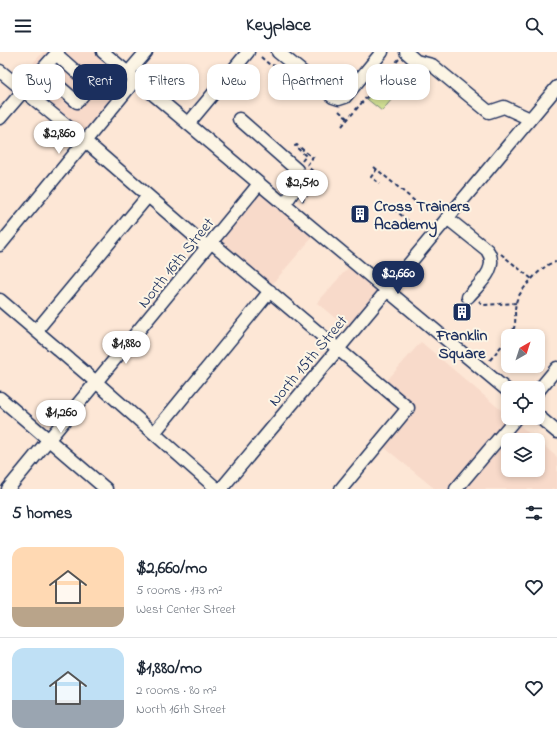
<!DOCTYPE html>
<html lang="en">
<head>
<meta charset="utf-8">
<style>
	body { margin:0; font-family:"Indie Flower",sans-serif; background:#f2f2f3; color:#1f2937; height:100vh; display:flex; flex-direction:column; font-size:15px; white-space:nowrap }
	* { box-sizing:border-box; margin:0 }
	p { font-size:13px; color:#747a83 }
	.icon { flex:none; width:22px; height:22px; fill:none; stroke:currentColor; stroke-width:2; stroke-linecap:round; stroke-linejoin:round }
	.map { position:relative; height:437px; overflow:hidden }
	.drawer { display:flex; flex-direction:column; background:#fff; flex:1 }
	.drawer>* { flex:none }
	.top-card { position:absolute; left:12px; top:12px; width:533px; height:36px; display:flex; gap:8px }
	.needle { width:26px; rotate:39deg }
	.fabs { position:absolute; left:501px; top:277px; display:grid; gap:8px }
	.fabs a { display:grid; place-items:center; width:44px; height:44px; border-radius:8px; background:#fff; box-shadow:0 2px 6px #0003; font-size:20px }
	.price { position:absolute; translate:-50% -34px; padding:0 9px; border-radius:14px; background:#fff; color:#222; font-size:13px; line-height:26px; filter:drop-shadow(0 1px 2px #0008) }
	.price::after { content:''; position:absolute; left:50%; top:24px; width:12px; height:9px; margin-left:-6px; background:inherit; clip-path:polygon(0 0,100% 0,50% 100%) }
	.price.active { background:#1b2f5e; color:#fff }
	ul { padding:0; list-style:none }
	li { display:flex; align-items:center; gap:12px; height:100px; padding:0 12px }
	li+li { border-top:1px solid #e0e1e3 }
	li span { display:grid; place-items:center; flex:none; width:112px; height:80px; border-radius:12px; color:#555 }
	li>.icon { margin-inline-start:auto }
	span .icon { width:48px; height:48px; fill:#fffc; stroke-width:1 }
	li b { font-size:17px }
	h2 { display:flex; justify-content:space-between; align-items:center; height:48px; padding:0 12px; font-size:17px }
	.tag { padding:0 14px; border-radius:12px; background:#fff; box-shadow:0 2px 6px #0003; font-size:14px; line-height:36px }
	.tag.active { background:#1b2f5e; color:#fff }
	header { display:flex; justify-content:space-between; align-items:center; height:52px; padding:0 12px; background:#fff; font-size:18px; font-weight:700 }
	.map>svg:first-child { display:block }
</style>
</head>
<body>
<header><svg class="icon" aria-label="menu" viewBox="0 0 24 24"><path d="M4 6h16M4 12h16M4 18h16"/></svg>Keyplace<svg class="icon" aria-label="search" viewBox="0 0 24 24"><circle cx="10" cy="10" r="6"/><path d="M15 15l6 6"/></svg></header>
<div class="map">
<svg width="557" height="437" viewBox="0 0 557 437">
	<rect width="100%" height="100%" fill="#fde7d6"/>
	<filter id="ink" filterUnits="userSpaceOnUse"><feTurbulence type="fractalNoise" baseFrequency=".025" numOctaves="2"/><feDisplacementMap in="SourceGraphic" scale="8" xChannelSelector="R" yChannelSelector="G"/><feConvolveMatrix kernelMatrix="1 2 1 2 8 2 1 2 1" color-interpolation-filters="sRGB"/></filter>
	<g filter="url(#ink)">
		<!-- built -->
		<path fill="#f8daca" d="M 43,0 L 103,0 L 136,27 L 85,89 L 15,31 Z
			M 259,132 L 317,180 L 268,237 L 211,190 Z
			M 353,210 L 387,238 L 352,280 L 317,251 Z
			M 421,290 L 508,364 L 508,366 L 511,366 L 537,388 L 508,388 L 508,418 L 538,418 L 538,389 L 557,405 L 557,437 L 435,437 L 379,391 L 408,356 L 382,334 Z"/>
		<!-- green -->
		<path fill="#d5e396" stroke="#78897a" d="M 387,22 L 402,35 L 382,59 L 367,47 Z"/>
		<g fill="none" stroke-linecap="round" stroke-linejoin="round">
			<!-- minor casing -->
			<g stroke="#1b2f5e" stroke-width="15">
				<path id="minor" d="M 103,0 L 268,139 L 508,339
					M 278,0 L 333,45 L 339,47 L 345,45 L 382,0
					M 406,0 L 416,9 L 432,13 L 489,60 L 504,55 L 530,67
					M 56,2 L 91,33 L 77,50 L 41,19 L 58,0
					M 0,19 L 85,89 L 207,195
					M 128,21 L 146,0
					M 0,66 L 24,38
					M 239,67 L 297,118 L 300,130 L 284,153
					M 188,72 L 248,0
					M 447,166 L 487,198 C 500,216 479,232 468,245
					M 211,190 L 408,356 L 341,437
					M 0,193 L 136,27
					M 0,248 L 96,330 L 217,437
					M 36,279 L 148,144
					M 538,339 L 557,316
					M 0,346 L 106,437
					M 538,364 L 557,380
					M 154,381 L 270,239
					M 8,437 L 259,132
					M 221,437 L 557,35
					M 456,437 L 516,366"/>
			</g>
			<!-- path -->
			<path stroke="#1b2f5e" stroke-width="2" stroke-dasharray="4 3" stroke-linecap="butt" d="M 261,5 L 270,13 L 276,14
				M 387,21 L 403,34
				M 339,59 L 348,67
				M 342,74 L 399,7
				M 302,109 L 306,104 L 295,94 L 297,93 L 313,106
				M 307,113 L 314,104
				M 374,115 L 423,156
				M 377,117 L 371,125 L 380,132
				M 302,149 L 322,127 L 309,116
				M 394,157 L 420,179
				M 501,202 L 533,228
				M 479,249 L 483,253 L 516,251
				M 510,284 C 519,270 513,264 516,251 C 517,242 537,220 545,215 C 548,212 552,211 556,210
				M 490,308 L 508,286"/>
			<!-- minor -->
			<use href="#minor" stroke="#fcf5e5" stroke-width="12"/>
		</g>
	</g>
	<!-- icons -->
	<defs>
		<g id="building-square" transform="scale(1)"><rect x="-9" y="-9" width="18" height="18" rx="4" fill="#1b2f5e" stroke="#fcf5e5"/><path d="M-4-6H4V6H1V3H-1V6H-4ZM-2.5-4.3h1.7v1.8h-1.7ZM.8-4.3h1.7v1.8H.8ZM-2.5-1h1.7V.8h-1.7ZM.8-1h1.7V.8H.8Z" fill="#fff"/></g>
	</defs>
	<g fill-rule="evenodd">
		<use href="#building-square" x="360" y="162"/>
		<use href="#building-square" x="462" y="260"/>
	</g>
	<g text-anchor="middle" stroke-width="4" stroke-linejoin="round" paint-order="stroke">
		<!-- poi labels -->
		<g font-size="16" font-weight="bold" fill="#1b2f5e" stroke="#fcf5e5" text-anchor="start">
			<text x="374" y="159">Cross Trainers<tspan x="374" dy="18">Academy</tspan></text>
			<text x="462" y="288" text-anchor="middle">Franklin<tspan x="462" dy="18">Square</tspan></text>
		</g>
		<!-- street labels -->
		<g font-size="16" fill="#1b2f5e" stroke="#fcf5e5">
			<text transform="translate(175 210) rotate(-51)" y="6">North 16th Street</text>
			<text transform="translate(307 308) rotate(-50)" y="6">North 15th Street</text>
		</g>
	</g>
</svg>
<div class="fabs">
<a><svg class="needle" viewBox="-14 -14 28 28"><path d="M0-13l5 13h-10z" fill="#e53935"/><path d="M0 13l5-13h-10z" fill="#747a83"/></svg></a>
<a><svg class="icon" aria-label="locate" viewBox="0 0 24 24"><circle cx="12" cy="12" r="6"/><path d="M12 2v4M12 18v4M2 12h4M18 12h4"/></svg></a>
<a><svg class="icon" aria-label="layers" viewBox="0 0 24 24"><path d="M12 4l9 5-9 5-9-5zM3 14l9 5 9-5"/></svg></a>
</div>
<b class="price" style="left:59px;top:103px">$2,860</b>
<b class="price" style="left:302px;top:152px">$2,510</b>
<b class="price active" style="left:398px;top:243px">$2,660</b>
<b class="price" style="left:126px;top:313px">$1,880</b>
<b class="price" style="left:61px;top:382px">$1,260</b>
<div class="top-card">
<a class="tag">Buy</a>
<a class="tag active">Rent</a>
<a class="tag">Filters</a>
<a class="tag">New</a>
<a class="tag">Apartment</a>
<a class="tag">House</a>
</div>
</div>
<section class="drawer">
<h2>5 homes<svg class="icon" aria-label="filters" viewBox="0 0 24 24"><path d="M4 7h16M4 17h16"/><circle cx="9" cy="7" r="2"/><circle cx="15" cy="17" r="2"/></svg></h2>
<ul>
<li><span style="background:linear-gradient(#ffd9b3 75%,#b9a48a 0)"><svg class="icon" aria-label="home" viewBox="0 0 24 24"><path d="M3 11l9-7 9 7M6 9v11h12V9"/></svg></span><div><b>$2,660/mo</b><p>5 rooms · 173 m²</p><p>West Center Street</p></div><svg class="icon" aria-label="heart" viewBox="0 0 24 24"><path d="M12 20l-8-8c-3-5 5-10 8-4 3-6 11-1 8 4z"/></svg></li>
<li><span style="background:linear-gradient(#bfe0f5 65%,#9aa5b1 0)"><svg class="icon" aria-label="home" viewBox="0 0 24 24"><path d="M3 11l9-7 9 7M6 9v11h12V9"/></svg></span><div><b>$1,880/mo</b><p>2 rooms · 80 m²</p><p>North 16th Street</p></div><svg class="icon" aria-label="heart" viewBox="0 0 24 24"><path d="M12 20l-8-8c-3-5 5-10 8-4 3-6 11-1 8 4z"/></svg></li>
</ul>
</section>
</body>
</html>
